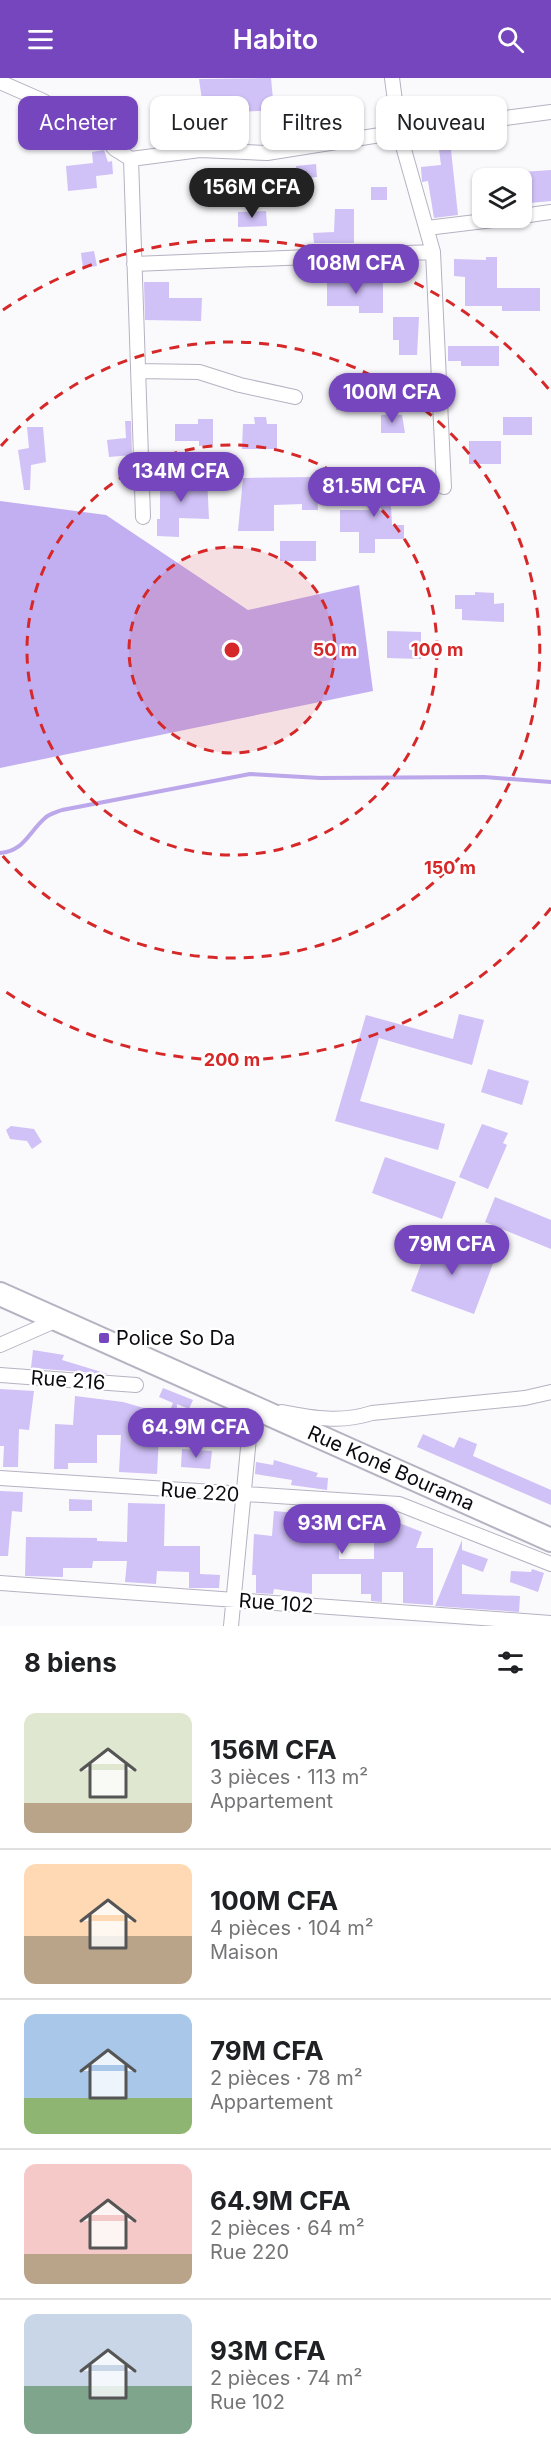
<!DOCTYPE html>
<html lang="fr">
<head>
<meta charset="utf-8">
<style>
	body { margin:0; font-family:Inter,sans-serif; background:#f2f2f2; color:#202124; height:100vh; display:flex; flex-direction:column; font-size:22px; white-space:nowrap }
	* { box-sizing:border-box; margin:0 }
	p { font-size:20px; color:#757577 }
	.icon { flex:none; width:33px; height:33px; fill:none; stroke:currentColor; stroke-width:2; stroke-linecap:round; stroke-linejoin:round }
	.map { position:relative; height:1548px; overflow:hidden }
	.details { display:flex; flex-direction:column; background:#fff; flex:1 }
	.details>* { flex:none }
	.guide { position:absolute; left:18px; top:18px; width:516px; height:54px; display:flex; gap:12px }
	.buttons { position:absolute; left:472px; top:90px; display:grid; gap:12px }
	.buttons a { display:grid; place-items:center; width:60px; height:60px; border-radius:12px; background:#fff; box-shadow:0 2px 4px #0004; font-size:30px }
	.price { position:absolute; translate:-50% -51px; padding:0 14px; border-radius:21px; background:#7646be; color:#fff; font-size:20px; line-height:39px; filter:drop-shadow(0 2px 3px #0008) }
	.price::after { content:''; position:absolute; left:50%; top:36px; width:18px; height:14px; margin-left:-9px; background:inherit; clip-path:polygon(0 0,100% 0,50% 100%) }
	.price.current { background:#222; color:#fff }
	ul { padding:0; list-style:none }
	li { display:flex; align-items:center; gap:18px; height:150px; padding:0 24px }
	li+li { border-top:2px solid #e0e0e0 }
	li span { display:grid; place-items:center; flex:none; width:168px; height:120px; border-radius:12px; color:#555 }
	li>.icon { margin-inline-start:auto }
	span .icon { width:72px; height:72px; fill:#fffc; stroke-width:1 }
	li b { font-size:26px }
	h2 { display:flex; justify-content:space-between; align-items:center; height:72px; padding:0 24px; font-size:26px }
	.pill { padding:0 21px; border-radius:12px; background:#fff; box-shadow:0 2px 4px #0004; font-size:21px; line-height:54px }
	.pill.current { background:#7646be; color:#fff }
	header { display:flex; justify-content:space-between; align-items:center; height:78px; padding:0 24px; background:#7646be; color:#fff; font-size:27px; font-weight:600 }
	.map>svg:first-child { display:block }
</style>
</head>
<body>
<header><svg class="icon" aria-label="menu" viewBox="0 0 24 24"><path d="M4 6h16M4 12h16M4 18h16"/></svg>Habito<svg class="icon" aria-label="search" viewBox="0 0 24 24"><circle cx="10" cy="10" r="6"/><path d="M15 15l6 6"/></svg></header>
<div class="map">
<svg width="551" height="1548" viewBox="0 0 551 1548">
	<rect width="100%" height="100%" fill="#faf9fc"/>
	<!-- forest -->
	<path fill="#c2aff1" d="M 0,423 L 106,437 L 248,532 L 359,507 L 373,613 L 0,690 Z"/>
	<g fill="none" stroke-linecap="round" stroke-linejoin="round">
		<!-- stream -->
		<path stroke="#bba7e9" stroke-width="4" d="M 0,775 C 24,773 28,755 45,740 C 49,736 57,734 62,732 L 250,696 L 320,700 L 484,699 L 551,704"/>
	</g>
	<!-- building -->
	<path fill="#d0c1f7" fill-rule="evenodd" d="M 271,0 L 274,32 L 225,35 L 225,31 L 213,32 L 211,21 L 202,22 L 199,1 Z
		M 450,63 L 458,137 L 434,140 L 428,103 L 422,104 L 421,89 L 441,87 L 438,64 Z
		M 104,72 L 108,84 L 112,83 L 113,96 L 96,98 L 97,110 L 68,113 L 66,88 L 93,85 L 92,74 Z
		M 316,86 L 317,99 L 297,101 L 296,88 Z
		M 551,92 L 551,123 L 530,125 L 530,120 L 522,121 L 522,94 Z
		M 371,109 L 387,109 L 387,122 L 371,122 Z
		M 335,131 L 354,131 L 354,165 L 314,165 L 313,155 L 334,154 Z
		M 266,133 L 267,148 L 238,149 L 238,134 Z
		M 94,173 L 97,188 L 83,190 L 81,175 Z
		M 486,179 L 497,179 L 497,210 L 540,210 L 540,233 L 502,233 L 502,228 L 465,228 L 465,199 L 454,198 L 454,181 L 486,182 Z
		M 327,202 L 383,205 L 383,235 L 359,235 L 359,228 L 327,228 Z
		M 144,204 L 169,204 L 169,220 L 202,220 L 201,243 L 145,242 Z
		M 393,239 L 419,239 L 417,277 L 399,277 L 399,262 L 393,262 Z
		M 448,268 L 499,268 L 499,288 L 461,288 L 461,283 L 448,283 Z
		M 334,303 L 377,303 L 377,333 L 336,332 Z
		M 381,337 L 402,337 L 405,355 L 381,355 Z
		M 254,339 L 266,339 L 267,346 L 277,346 L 277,371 L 242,371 L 243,346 L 255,346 Z
		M 503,339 L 532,339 L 532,357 L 503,357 Z
		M 198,341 L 213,341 L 213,367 L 199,368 L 199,363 L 175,363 L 175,346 L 198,346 Z
		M 125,343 L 131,343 L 132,377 L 109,379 L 107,362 L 126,360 Z
		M 27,349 L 43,349 L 46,384 L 31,387 L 30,412 L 24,412 L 18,372 L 29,370 Z
		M 469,363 L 501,363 L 501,386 L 469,386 Z
		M 379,397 L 403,397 L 403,409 L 390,409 L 392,447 L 404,447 L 404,461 L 375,461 L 375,475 L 359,475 L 359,454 L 340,454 L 340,432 L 381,432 Z
		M 207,399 L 209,441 L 179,440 L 179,459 L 157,458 L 157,441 L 160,441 L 160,400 Z
		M 316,399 L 318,432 L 302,432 L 302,426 L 274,427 L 274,453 L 238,453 L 243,400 Z
		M 280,463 L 316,463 L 316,483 L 280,483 Z
		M 475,514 L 494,515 L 494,526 L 504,525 L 504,544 L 462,542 L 462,531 L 455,531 L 455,517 L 475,517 Z
		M 387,553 L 421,554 L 421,581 L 387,580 Z
		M 459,936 L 484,942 L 472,987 L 379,960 L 360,1023 L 445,1046 L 438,1072 L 335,1043 L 366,937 L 453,961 Z
		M 488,991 L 529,1003 L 522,1027 L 481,1014 Z
		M 482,1046 L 508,1055 L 503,1065 L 507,1067 L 488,1111 L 459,1099 Z
		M 11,1048 L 34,1051 L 42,1064 L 32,1071 L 27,1063 L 10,1061 L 6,1052 Z
		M 385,1079 L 456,1104 L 442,1141 L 372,1115 Z
		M 495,1119 L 551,1142 L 551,1171 L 485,1144 Z
		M 431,1159 L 494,1183 L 474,1236 L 411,1213 Z
		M 33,1272 L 64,1277 L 62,1282 L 108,1296 L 31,1290 Z
		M 163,1310 L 193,1322 L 189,1331 L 177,1326 L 176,1358 L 159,1358 L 157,1396 L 119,1394 L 121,1357 L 97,1357 L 97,1385 L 68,1385 L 68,1391 L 54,1391 L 55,1346 L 73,1347 L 75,1318 L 123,1324 L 168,1337 L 173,1325 L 159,1319 Z
		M 0,1311 L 34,1313 L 29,1352 L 19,1351 L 18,1389 L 3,1389 L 4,1368 L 0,1368 Z
		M 423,1356 L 454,1370 L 459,1359 L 477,1366 L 473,1378 L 551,1412 L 551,1427 L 417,1369 Z
		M 182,1371 L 212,1373 L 210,1391 L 181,1389 Z
		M 274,1382 L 318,1395 L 316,1399 L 328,1400 L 327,1412 L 291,1407 L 292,1402 L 255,1396 L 256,1384 L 273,1387 Z
		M 0,1413 L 23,1414 L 22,1434 L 12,1433 L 8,1478 L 0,1478 Z
		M 69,1421 L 92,1422 L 92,1433 L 69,1433 Z
		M 128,1425 L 165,1426 L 164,1468 L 200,1468 L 200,1496 L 220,1497 L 219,1510 L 189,1510 L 189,1494 L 157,1493 L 156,1506 L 125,1504 L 127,1483 L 93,1483 L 92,1490 L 63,1490 L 63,1499 L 25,1498 L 26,1459 L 97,1460 L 97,1463 L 127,1464 Z
		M 274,1433 L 318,1437 L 318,1440 L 384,1437 L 384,1439 L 422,1454 L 416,1470 L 433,1470 L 433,1527 L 403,1525 L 403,1494 L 382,1494 L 382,1524 L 371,1523 L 371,1516 L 361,1516 L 361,1496 L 312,1496 L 312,1516 L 274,1511 L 273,1516 L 256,1515 L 256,1497 L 252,1497 L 254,1456 L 272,1458 ZM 339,1454 L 374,1454 L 374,1481 L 339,1481 Z
		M 462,1462 L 462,1472 L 488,1481 L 483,1494 L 462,1486 L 462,1516 L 520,1518 L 519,1534 L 435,1528 Z
		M 532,1491 L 544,1495 L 538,1514 L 510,1504 L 511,1493 L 531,1494 Z"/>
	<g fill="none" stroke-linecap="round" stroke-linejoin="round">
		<!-- minor casing -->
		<g stroke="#b6b2c2" stroke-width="16">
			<path id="minor" d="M 392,0 L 399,54 L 433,174 L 444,409
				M 0,4 L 41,22 L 100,54 L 115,71 L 131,81 L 200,72 L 267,75 L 399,54 L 551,34
				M 131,81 L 143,439
				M 522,138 L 551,134
				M 427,150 L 509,140
				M 134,186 L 433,174
				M 138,293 L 199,294 L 240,307 L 295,319
				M 0,1267 L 57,1242
				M 0,1297 L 136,1307
				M 282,1334 C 313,1340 341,1345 372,1335 L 525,1320 L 551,1314
				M 0,1400 L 399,1426 L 551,1486
				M 0,1505 L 551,1545
				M 231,1548 L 252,1328 L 257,1329"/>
		</g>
		<!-- trunk casing -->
		<g stroke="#b6b2c2" stroke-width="26">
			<path id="trunk" d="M 0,1216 L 551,1462"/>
		</g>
		<!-- minor -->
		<use href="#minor" stroke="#fff" stroke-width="14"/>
		<!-- trunk -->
		<use href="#trunk" stroke="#fff" stroke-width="22"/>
	</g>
	<!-- distance rings -->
	<circle cx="232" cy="572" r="103" fill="#d62828" fill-opacity=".12"/>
	<g fill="none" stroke="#d62828" stroke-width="3" stroke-dasharray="10 8">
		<circle cx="232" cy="572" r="103"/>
		<circle cx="232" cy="572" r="205"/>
		<path d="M1 368A308 308 0 1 1 1 776"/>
		<path d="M551 830A410 410 0 0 1 3 912M3 232A410 410 0 0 1 551 314"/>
	</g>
	<!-- markers -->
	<rect fill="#7646be" stroke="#fff" stroke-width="2" x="98" y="1254" width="12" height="12" rx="3"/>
	<g text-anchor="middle" stroke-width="5" stroke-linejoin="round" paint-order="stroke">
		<!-- poi labels -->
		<g font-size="20" fill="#0c0a10" stroke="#fff" text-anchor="start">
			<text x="116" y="1267">Police So Da</text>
		</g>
		<!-- street labels -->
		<g font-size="20" fill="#0c0a10" stroke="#fff">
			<text transform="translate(68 1302) rotate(4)" y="7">Rue 216</text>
			<text transform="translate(391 1390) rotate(24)" y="7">Rue Koné Bourama</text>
			<text transform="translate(200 1414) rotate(4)" y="7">Rue 220</text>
			<text transform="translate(276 1525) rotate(4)" y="7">Rue 102</text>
		</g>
	</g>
	<circle cx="232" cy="572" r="9" fill="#d62828" stroke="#fff" stroke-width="3"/>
	<g font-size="18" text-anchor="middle" font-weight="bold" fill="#d62828" stroke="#fff" stroke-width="5" stroke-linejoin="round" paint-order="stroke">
		<text x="335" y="578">50 m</text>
		<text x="437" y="578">100 m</text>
		<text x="450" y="796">150 m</text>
		<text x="232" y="988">200 m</text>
	</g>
</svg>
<div class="buttons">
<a><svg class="icon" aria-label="layers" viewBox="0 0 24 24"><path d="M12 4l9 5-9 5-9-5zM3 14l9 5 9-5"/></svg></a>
</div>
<b class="price current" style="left:252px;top:141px">156M CFA</b>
<b class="price" style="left:356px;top:217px">108M CFA</b>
<b class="price" style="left:392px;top:346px">100M CFA</b>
<b class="price" style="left:181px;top:425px">134M CFA</b>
<b class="price" style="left:374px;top:440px">81.5M CFA</b>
<b class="price" style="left:452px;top:1198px">79M CFA</b>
<b class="price" style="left:196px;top:1381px">64.9M CFA</b>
<b class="price" style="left:342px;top:1477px">93M CFA</b>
<div class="guide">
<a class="pill current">Acheter</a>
<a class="pill">Louer</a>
<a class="pill">Filtres</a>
<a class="pill">Nouveau</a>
</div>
</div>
<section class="details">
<h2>8 biens<svg class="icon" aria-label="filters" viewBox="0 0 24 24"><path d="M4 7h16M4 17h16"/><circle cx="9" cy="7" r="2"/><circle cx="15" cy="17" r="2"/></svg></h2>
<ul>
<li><span style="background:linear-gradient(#dfe7d0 75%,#b9a48a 0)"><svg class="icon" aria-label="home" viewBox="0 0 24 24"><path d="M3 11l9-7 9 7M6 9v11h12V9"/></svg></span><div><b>156M CFA</b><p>3 pièces · 113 m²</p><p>Appartement</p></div></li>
<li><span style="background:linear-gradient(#ffd9b3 60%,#b9a48a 0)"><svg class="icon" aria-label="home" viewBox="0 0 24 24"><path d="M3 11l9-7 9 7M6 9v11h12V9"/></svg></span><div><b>100M CFA</b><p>4 pièces · 104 m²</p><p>Maison</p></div></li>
<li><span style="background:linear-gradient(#a9c7e8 70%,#8fb573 0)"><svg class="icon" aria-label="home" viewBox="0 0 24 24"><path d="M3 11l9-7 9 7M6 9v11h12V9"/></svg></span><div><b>79M CFA</b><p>2 pièces · 78 m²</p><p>Appartement</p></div></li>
<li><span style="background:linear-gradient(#f6c9c9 75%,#b9a48a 0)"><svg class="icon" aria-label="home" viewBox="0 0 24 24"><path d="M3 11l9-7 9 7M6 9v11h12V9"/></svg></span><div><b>64.9M CFA</b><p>2 pièces · 64 m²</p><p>Rue 220</p></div></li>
<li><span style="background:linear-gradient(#c9d6e8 60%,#7fa58c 0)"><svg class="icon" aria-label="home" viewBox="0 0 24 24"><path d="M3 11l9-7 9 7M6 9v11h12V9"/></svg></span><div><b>93M CFA</b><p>2 pièces · 74 m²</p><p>Rue 102</p></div></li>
</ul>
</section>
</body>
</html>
